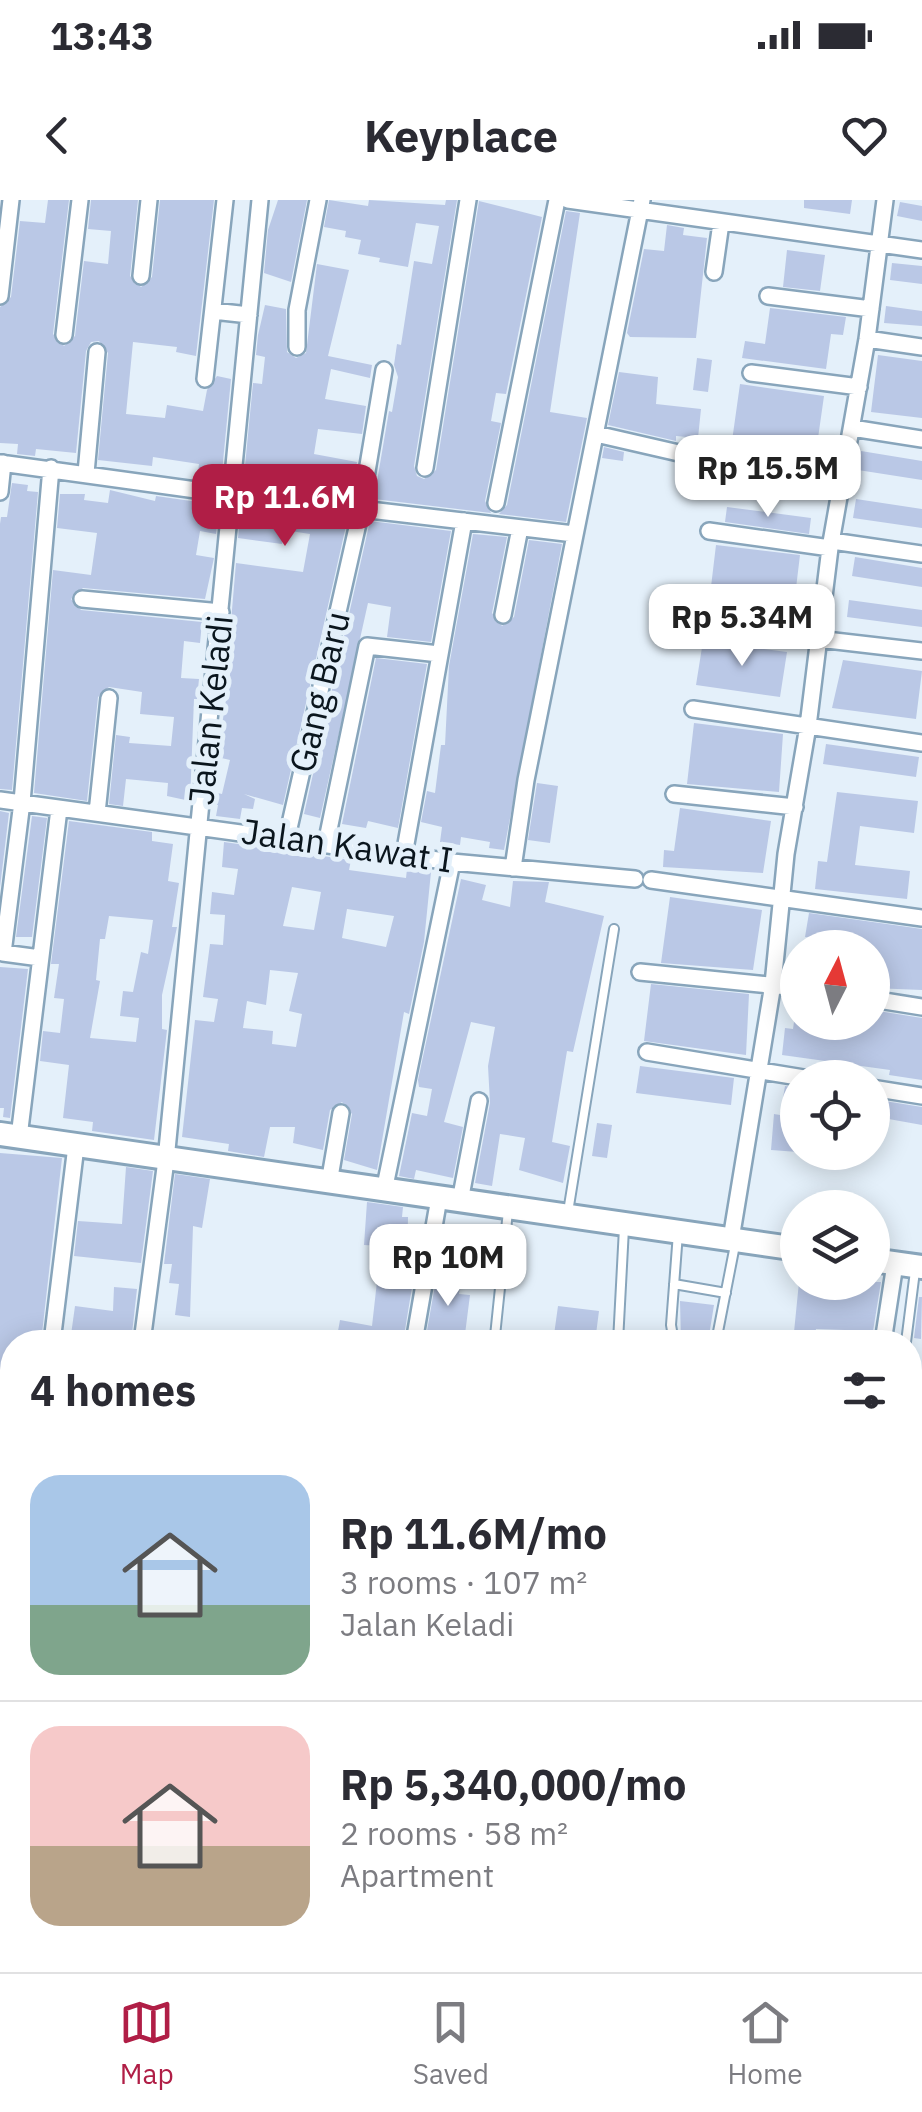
<!DOCTYPE html>
<html lang="en">
<head>
<meta charset="utf-8">
<style>
	body { margin:0; font-family:"IBM Plex Sans",sans-serif; background:#f7f7f7; color:#2b2b33; height:100vh; display:flex; flex-direction:column; font-size:38px; white-space:nowrap }
	* { box-sizing:border-box; margin:0 }
	p { font-size:32px; color:#7c7c81 }
	.icon { flex:none; width:55px; height:55px; fill:none; stroke:currentColor; stroke-width:2; stroke-linecap:round; stroke-linejoin:round }
	.map { position:relative; flex:1; overflow:hidden }
	.side { position:absolute; left:0px; top:1130px; width:922px; height:642px; display:flex; flex-direction:column; background:#fff; border-radius:40px 40px 0 0; box-shadow:0 5px 25px #0003 }
	.side>* { flex:none }
	.needle { width:65px; rotate:6deg }
	.fabs { position:absolute; left:780px; top:730px; display:grid; gap:20px }
	.fabs a { display:grid; place-items:center; width:110px; height:110px; border-radius:50%; background:#fff; box-shadow:0 5px 25px #0003; font-size:50px }
	.price { position:absolute; translate:-50% -85px; padding:0 22px; border-radius:20px; background:#fff; color:#222; font-size:32px; line-height:65px; filter:drop-shadow(0 2px 5px #0008) }
	.price::after { content:''; position:absolute; left:50%; top:60px; width:30px; height:22px; margin-left:-15px; background:inherit; clip-path:polygon(0 0,100% 0,50% 100%) }
	.price.on { background:#b01e46; color:#fff }
	ul { padding:0; list-style:none }
	li { display:flex; align-items:center; gap:30px; height:250px; padding:0 30px }
	li+li { border-top:2px solid #e1e1e2 }
	li span { display:grid; place-items:center; flex:none; width:280px; height:200px; border-radius:30px; color:#555 }
	li>.icon { margin-inline-start:auto }
	span .icon { width:120px; height:120px; fill:#fffc; stroke-width:1 }
	li b { font-size:42px }
	h2 { display:flex; justify-content:space-between; align-items:center; height:120px; padding:0 30px; font-size:42px }
	.status { display:flex; justify-content:space-between; align-items:center; height:70px; padding:0 50px; background:#fff; direction:ltr }
	.status svg { height:28px; fill:currentColor }
	header { display:flex; justify-content:space-between; align-items:center; height:130px; padding:0 30px; background:#fff; font-size:45px; font-weight:800 }
	.tab-bar { display:flex; justify-content:space-around; align-items:center; height:140px; border-top:2px solid #e1e1e2; background:#fff; font-size:28px; color:#7c7c81 }
	.tab-bar a { display:grid; justify-items:center; gap:5px }
	.tab-bar .on { color:#b01e46 }
	.map>svg:first-child { display:block }
</style>
</head>
<body>
<div class="status"><b>13:43</b><svg viewBox="0 0 49 12"><path d="M0 12V9h3v3zM5 12V6h3v6zM10 12V3h3v9zM15 12V0h3v12zM26 1h20v11H26zM47 4h2v5h-2z"/></svg></div>
<header><svg class="icon" aria-label="back" viewBox="0 0 24 24"><path d="M15 5l-7 7 7 7"/></svg>Keyplace<svg class="icon" aria-label="heart" viewBox="0 0 24 24"><path d="M12 20l-8-8c-3-5 5-10 8-4 3-6 11-1 8 4z"/></svg></header>
<div class="map">
<svg width="922" height="1772" viewBox="0 0 922 1772">
	<rect width="100%" height="100%" fill="#e4f0fa"/>
	<!-- building -->
	<path fill="#bac8e6" fill-rule="evenodd" d="M 48,0 L 69,0 L 53,134 L 64,146 L 75,136 L 84,61 L 108,64 L 111,31 L 88,29 L 91,0 L 138,0 L 130,76 L 141,87 L 152,77 L 160,0 L 214,0 L 196,156 L 176,152 L 177,147 L 133,142 L 126,214 L 165,218 L 167,205 L 203,211 L 207,190 L 217,176 L 231,179 L 221,282 L 197,279 L 199,264 L 153,257 L 152,266 L 98,260 L 108,153 L 99,141 L 91,142 L 86,151 L 76,253 L 36,249 L 35,256 L 17,254 L 18,244 L 0,243 L 0,107 L 11,97 L 20,21 L 45,23 Z
		M 278,0 L 307,0 L 291,82 L 264,73 L 268,30 Z
		M 329,0 L 368,6 L 369,0 L 445,5 L 446,0 L 457,0 L 414,266 L 417,276 L 424,279 L 436,270 L 479,1 L 542,17 L 506,194 L 496,193 L 491,221 L 501,223 L 485,301 L 491,313 L 374,299 L 389,211 L 392,212 L 398,177 L 394,165 L 397,144 L 401,145 L 414,61 L 432,64 L 439,26 L 416,23 L 408,67 L 379,62 L 380,58 L 358,54 L 361,40 L 345,37 L 346,31 L 324,27 Z
		M 804,0 L 852,0 L 850,14 L 804,8 Z
		M 900,2 L 922,6 L 922,21 L 897,16 Z
		M 566,11 L 580,13 L 550,212 L 587,218 L 566,322 L 499,314 L 507,305 Z
		M 667,25 L 684,28 L 683,35 L 707,38 L 696,138 L 630,137 L 627,133 L 644,49 L 664,51 Z
		M 787,50 L 825,55 L 820,91 L 783,87 Z
		M 892,63 L 922,66 L 922,84 L 890,80 Z
		M 317,64 L 349,70 L 328,156 L 372,165 L 370,178 L 331,169 L 325,199 L 366,206 L 362,234 L 318,229 L 314,254 L 357,262 L 348,317 L 283,605 L 244,594 L 255,599 L 253,609 L 242,608 L 240,619 L 216,616 L 218,605 L 212,604 L 213,592 L 222,594 L 230,560 L 217,557 L 231,468 L 227,468 L 236,363 L 303,372 L 310,334 L 284,330 L 282,344 L 238,338 L 253,183 L 262,184 L 265,157 L 256,155 L 258,135 L 265,105 L 286,109 L 287,152 L 296,158 L 306,153 ZM 271,276 L 296,281 L 292,304 L 267,300 Z
		M 886,106 L 922,111 L 922,126 L 884,123 Z
		M 770,108 L 846,117 L 843,135 L 831,134 L 826,169 L 742,158 L 745,141 L 765,144 Z
		M 878,155 L 922,161 L 922,218 L 871,212 Z
		M 697,158 L 712,160 L 708,192 L 693,190 Z
		M 619,172 L 658,177 L 656,204 L 701,209 L 698,238 L 676,236 L 676,241 L 608,225 Z
		M 740,184 L 824,196 L 816,252 L 732,241 Z
		M 604,247 L 624,252 L 623,261 L 602,258 Z
		M 861,251 L 922,261 L 922,280 L 858,270 Z
		M 728,264 L 812,276 L 809,292 L 726,281 Z
		M 12,283 L 28,285 L 27,291 L 38,292 L 12,590 L 0,589 L 0,324 L 1,317 L 7,317 Z
		M 110,290 L 155,301 L 156,296 L 219,305 L 216,334 L 200,331 L 196,355 L 214,358 L 205,399 L 83,388 L 71,399 L 81,410 L 202,422 L 200,443 L 184,441 L 181,478 L 199,479 L 197,499 L 194,499 L 190,601 L 167,596 L 168,583 L 126,579 L 123,606 L 109,604 L 116,535 L 130,537 L 129,543 L 171,546 L 174,517 L 140,514 L 142,492 L 109,487 L 98,497 L 87,601 L 34,593 L 53,370 L 91,375 L 97,333 L 57,328 L 60,294 L 85,294 L 84,300 L 108,303 Z
		M 856,299 L 922,309 L 922,328 L 853,318 Z
		M 727,307 L 811,318 L 809,334 L 725,322 Z
		M 370,321 L 451,331 L 431,442 L 387,437 L 391,407 L 368,403 L 320,618 L 304,614 Z
		M 473,334 L 507,337 L 492,413 L 502,426 L 514,417 L 529,340 L 562,344 L 504,650 L 489,648 L 490,642 L 461,637 L 460,645 L 440,642 L 442,627 L 421,622 L 427,591 L 435,593 L 441,545 L 445,545 L 449,466 Z
		M 716,345 L 800,355 L 793,413 L 710,395 Z
		M 855,357 L 922,368 L 922,387 L 852,376 Z
		M 849,400 L 922,410 L 922,427 L 847,417 Z
		M 703,441 L 787,452 L 780,497 L 696,485 Z
		M 376,458 L 427,464 L 398,628 L 368,621 L 366,628 L 342,624 Z
		M 843,460 L 922,471 L 916,519 L 832,508 Z
		M 694,523 L 783,534 L 779,592 L 687,584 Z
		M 826,544 L 919,557 L 916,577 L 823,564 Z
		M 537,583 L 558,586 L 550,643 L 528,640 Z
		M 837,592 L 918,601 L 914,633 L 860,626 L 855,665 L 910,671 L 907,699 L 815,689 L 818,661 L 827,662 Z
		M 680,608 L 771,621 L 763,673 L 663,667 L 664,650 L 674,651 Z
		M 0,611 L 9,613 L 0,687 Z
		M 32,616 L 47,618 L 32,737 L 16,737 Z
		M 69,621 L 152,632 L 152,641 L 173,644 L 168,681 L 179,683 L 172,727 L 177,727 L 162,795 L 162,829 L 167,830 L 154,940 L 92,931 L 93,922 L 63,918 L 69,865 L 40,861 L 43,831 L 60,833 L 64,799 L 54,798 L 59,764 L 51,764 ZM 109,716 L 153,720 L 148,754 L 141,752 L 133,792 L 123,791 L 120,816 L 139,818 L 136,842 L 90,838 L 100,781 L 96,780 L 100,739 L 105,739 Z
		M 224,642 L 351,660 L 349,670 L 406,678 L 407,669 L 431,672 L 424,742 L 409,814 L 404,812 L 377,970 L 344,960 L 352,914 L 342,902 L 330,910 L 323,950 L 293,943 L 295,927 L 270,927 L 264,957 L 228,951 L 229,944 L 182,937 L 195,820 L 214,822 L 218,799 L 203,797 L 210,744 L 223,745 L 225,715 L 210,714 L 212,692 L 234,695 L 238,669 L 222,667 ZM 292,687 L 321,692 L 314,730 L 283,726 ZM 347,709 L 394,716 L 386,747 L 342,738 ZM 270,770 L 298,773 L 289,811 L 302,814 L 296,847 L 272,844 L 273,831 L 243,828 L 247,801 L 266,805 Z
		M 461,679 L 486,685 L 482,700 L 510,707 L 513,681 L 549,682 L 545,702 L 604,716 L 573,852 L 567,851 L 552,942 L 570,946 L 563,983 L 519,970 L 525,938 L 500,934 L 492,986 L 475,983 L 490,903 L 488,866 L 495,827 L 471,822 L 444,922 L 463,927 L 453,978 L 416,970 L 414,979 L 399,976 L 412,913 L 427,916 L 432,889 L 419,887 L 418,880 Z
		M 670,697 L 762,710 L 753,770 L 661,763 Z
		M 809,713 L 922,729 L 922,790 L 872,788 L 872,746 L 805,737 Z
		M 0,767 L 28,769 L 10,918 L 3,917 L 4,908 L 0,908 Z
		M 651,784 L 749,794 L 746,855 L 644,841 Z
		M 872,810 L 922,818 L 922,880 L 889,875 L 890,870 L 782,855 L 785,828 L 793,829 L 794,822 L 872,822 Z
		M 640,866 L 734,878 L 731,905 L 636,893 Z
		M 785,886 L 798,888 L 798,952 L 771,950 L 774,914 L 780,915 Z
		M 872,899 L 922,907 L 922,925 L 872,916 Z
		M 597,923 L 612,925 L 607,958 L 592,956 Z
		M 0,953 L 62,958 L 41,1142 L 12,1142 L 11,1175 L 0,1174 Z
		M 126,967 L 153,971 L 141,1063 L 74,1056 L 78,1021 L 122,1024 Z
		M 175,974 L 210,979 L 202,1028 L 193,1026 L 190,1117 L 175,1115 L 179,1084 L 169,1083 L 172,1064 L 164,1064 Z
		M 367,1002 L 403,1007 L 402,1017 L 408,1017 L 407,1067 L 415,1069 L 403,1142 L 336,1142 L 340,1120 L 372,1126 L 381,1046 L 364,1045 Z
		M 438,1068 L 462,1071 L 459,1094 L 470,1095 L 464,1142 L 425,1142 Z
		M 799,1082 L 881,1082 L 873,1131 L 816,1129 L 814,1142 L 793,1142 Z
		M 114,1087 L 137,1089 L 131,1142 L 70,1142 L 75,1106 L 113,1111 Z
		M 919,1097 L 922,1097 L 921,1139 L 914,1138 Z
		M 680,1101 L 714,1105 L 708,1142 L 681,1142 Z
		M 558,1106 L 599,1111 L 595,1142 L 553,1142 Z
		M 0,1202 L 12,1203 L 12,1326 L 0,1323 Z
		M 910,1272 L 922,1273 L 922,1307 L 910,1305 Z
		M 910,1368 L 922,1369 L 922,1419 L 910,1418 Z
		M 0,1464 L 12,1466 L 12,1491 L 0,1489 Z
		M 0,1523 L 12,1525 L 12,1599 L 8,1622 L 0,1622 Z
		M 5,1722 L 12,1722 L 12,1772 L 0,1772 Z
		M 56,1760 L 127,1760 L 126,1772 L 54,1772 Z
		M 191,1760 L 231,1760 L 230,1772 L 189,1772 Z
		M 299,1760 L 333,1760 L 331,1772 L 298,1772 Z
		M 423,1760 L 441,1760 L 440,1772 L 422,1772 Z
		M 528,1760 L 591,1765 L 590,1772 L 527,1772 Z
		M 736,1760 L 785,1760 L 784,1772 L 734,1772 Z
		M 807,1760 L 887,1760 L 885,1772 L 806,1772 Z"/>
	<g fill="none" stroke-linecap="round" stroke-linejoin="round">
		<!-- service casing -->
		<g stroke="#88a5bb" stroke-width="12">
			<path id="service" d="M 568,1012 L 614,729
				M 674,1084 L 726,1093
				M 495,1136 L 508,1011
				M 618,1142 L 624,1028
				M 674,1142 L 671,1125 L 678,1033
				M 716,1142 L 735,1045
				M 906,1142 L 915,1071"/>
		</g>
		<!-- minor casing -->
		<g stroke="#88a5bb" stroke-width="20">
			<path id="minor" d="M 568,0 L 922,50
				M 714,72 L 721,23
				M 141,76 L 149,0
				M 0,96 L 11,0
				M 768,96 L 871,109
				M 213,111 L 249,115
				M 64,135 L 80,0
				M 867,139 L 922,147
				M 297,147 L 297,110 L 318,0
				M 751,173 L 859,187
				M 205,179 L 225,0
				M 852,228 L 922,239
				M 596,234 L 683,254
				M 732,252 L 845,267
				M 0,263 L 232,295
				M 425,268 L 468,0
				M 86,273 L 97,152
				M 0,292 L 3,263
				M 496,303 L 557,0
				M 361,309 L 574,334
				M 709,331 L 830,348
				M 832,341 L 922,354
				M 82,399 L 221,412
				M 503,415 L 520,328
				M 714,427 L 922,451
				M 693,509 L 922,543
				M 674,594 L 795,607
				M 0,600 L 452,662 L 635,679
				M 97,613 L 109,498
				M 287,637 L 359,319 L 384,170
				M 326,644 L 367,446 L 439,454
				M 404,655 L 464,321
				M 513,668 L 526,580 L 642,0
				M 651,680 L 922,718
				M 40,758 L 3,753 L 22,602 L 51,268
				M 640,772 L 798,788
				M 872,799 L 922,807
				M 647,852 L 804,878
				M 872,888 L 922,896
				M 19,937 L 59,609
				M 329,983 L 341,913
				M 384,991 L 452,662
				M 460,1001 L 479,901
				M 731,1039 L 773,784 L 786,654 L 808,526 L 830,348 L 867,139 L 885,0
				M 52,1142 L 76,946
				M 142,1142 L 166,960 L 260,0
				M 414,1142 L 439,998
				M 883,1142 L 895,1064
				M 0,1185 L 12,1187
				M 910,1316 L 922,1318
				M 0,1334 L 12,1337
				M 0,1438 L 12,1409
				M 0,1453 L 12,1455
				M 910,1578 L 922,1579
				M 910,1759 L 922,1646
				M 43,1772 L 45,1760
				M 137,1772 L 139,1760
				M 241,1772 L 242,1760
				M 342,1772 L 344,1760
				M 475,1772 L 477,1760
				M 512,1772 L 514,1760
				M 601,1772 L 603,1760
				M 723,1772 L 725,1760
				M 795,1772 L 796,1760"/>
		</g>
		<!-- secondary casing -->
		<g stroke="#88a5bb" stroke-width="28">
			<path id="secondary" d="M 0,934 L 798,1049
				M 872,1060 L 922,1067"/>
		</g>
		<!-- service -->
		<use href="#service" stroke="#fff" stroke-width="8"/>
		<!-- minor -->
		<use href="#minor" stroke="#fff" stroke-width="15"/>
		<!-- secondary -->
		<use href="#secondary" stroke="#fff" stroke-width="22"/>
	</g>
	<g text-anchor="middle" stroke-width="10" stroke-linejoin="round" paint-order="stroke">
		<!-- street labels -->
		<g font-size="35" fill="#0a151d" stroke="#e4f0fa">
			<text transform="translate(320 492) rotate(-77)" y="12">Gang Baru</text>
			<text transform="translate(211 510) rotate(-84)" y="12">Jalan Keladi</text>
			<text transform="translate(347 646) rotate(8)" y="12">Jalan Kawat I</text>
		</g>
	</g>
</svg>
<div class="fabs">
<a><svg class="needle" viewBox="-14 -14 28 28"><path d="M0-13l5 13h-10z" fill="#e53935"/><path d="M0 13l5-13h-10z" fill="#7c7c81"/></svg></a>
<a><svg class="icon" aria-label="locate" viewBox="0 0 24 24"><circle cx="12" cy="12" r="6"/><path d="M12 2v4M12 18v4M2 12h4M18 12h4"/></svg></a>
<a><svg class="icon" aria-label="layers" viewBox="0 0 24 24"><path d="M12 4l9 5-9 5-9-5zM3 14l9 5 9-5"/></svg></a>
</div>
<b class="price" style="left:768px;top:320px">Rp 15.5M</b>
<b class="price on" style="left:285px;top:349px">Rp 11.6M</b>
<b class="price" style="left:742px;top:469px">Rp 5.34M</b>
<b class="price" style="left:448px;top:1109px">Rp 10M</b>
<section class="side">
<h2>4 homes<svg class="icon" aria-label="filters" viewBox="0 0 24 24"><path d="M4 7h16M4 17h16"/><circle cx="9" cy="7" r="2"/><circle cx="15" cy="17" r="2"/></svg></h2>
<ul>
<li><span style="background:linear-gradient(#a9c7e8 65%,#7fa58c 0)"><svg class="icon" aria-label="home" viewBox="0 0 24 24"><path d="M3 11l9-7 9 7M6 9v11h12V9"/></svg></span><div><b>Rp 11.6M/mo</b><p>3 rooms · 107 m²</p><p>Jalan Keladi</p></div></li>
<li><span style="background:linear-gradient(#f6c9c9 60%,#b9a48a 0)"><svg class="icon" aria-label="home" viewBox="0 0 24 24"><path d="M3 11l9-7 9 7M6 9v11h12V9"/></svg></span><div><b>Rp 5,340,000/mo</b><p>2 rooms · 58 m²</p><p>Apartment</p></div></li>
</ul>
</section>
</div>
<nav class="tab-bar">
<a class="on"><svg class="icon" aria-label="map" viewBox="0 0 24 24"><path d="M3 6l6-2 6 2 6-2v14l-6 2-6-2-6 2zM9 4v14M15 6v14"/></svg>Map</a>
<a><svg class="icon" aria-label="saved" viewBox="0 0 24 24"><path d="M7 4h10v16l-5-4-5 4z"/></svg>Saved</a>
<a><svg class="icon" aria-label="home" viewBox="0 0 24 24"><path d="M3 11l9-7 9 7M6 9v11h12V9"/></svg>Home</a>
</nav>
</body>
</html>
